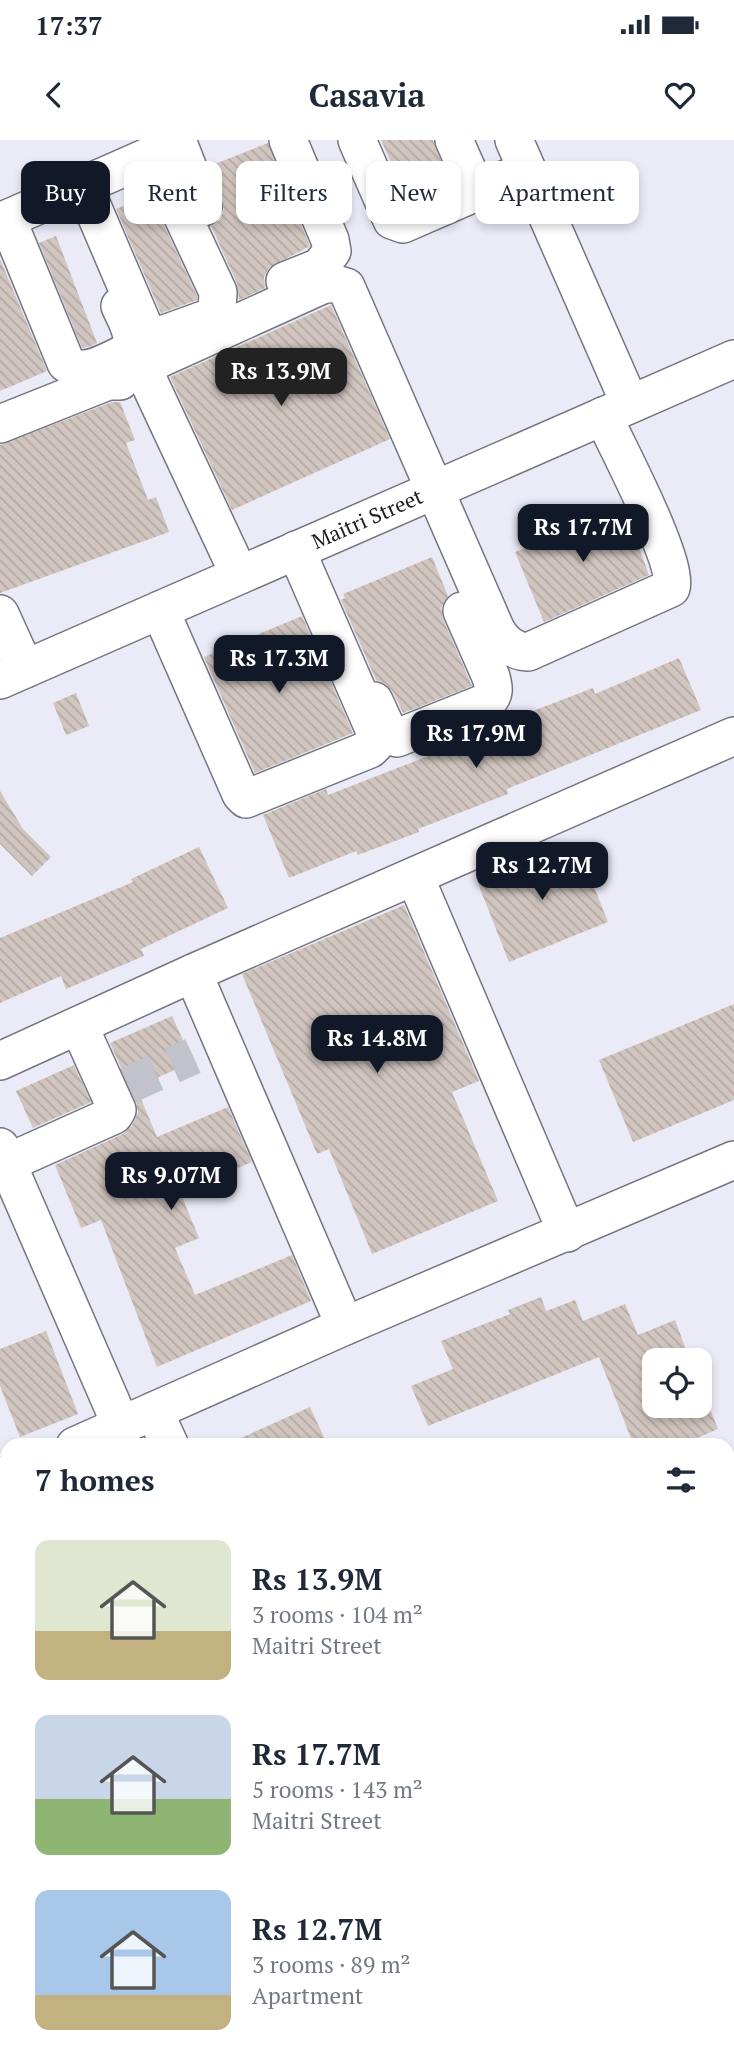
<!DOCTYPE html>
<html lang="en">
<head>
<meta charset="utf-8">
<style>
	body { margin:0; font-family:"PT Serif",serif; background:#f2f2f3; color:#1f2937; height:100vh; display:flex; flex-direction:column; font-size:26px; white-space:nowrap }
	* { box-sizing:border-box; margin:0 }
	p { font-size:23px; color:#747a83 }
	.icon { flex:none; width:38px; height:38px; fill:none; stroke:currentColor; stroke-width:2; stroke-linecap:round; stroke-linejoin:round }
	.map { position:relative; flex:1; overflow:hidden }
	.sheet { position:absolute; left:0px; top:1298px; width:735px; height:625px; display:flex; flex-direction:column; background:#fff; border-radius:21px 21px 0 0; box-shadow:0 4px 10px #0003 }
	.sheet>* { flex:none }
	.banner { position:absolute; left:21px; top:21px; width:693px; height:63px; display:flex; gap:14px }
	.buttons { position:absolute; left:642px; top:1208px; display:grid; gap:14px }
	.buttons a { display:grid; place-items:center; width:70px; height:70px; border-radius:14px; background:#fff; box-shadow:0 4px 10px #0003; font-size:35px }
	.price { position:absolute; translate:-50% -60px; padding:0 16px; border-radius:14px; background:#111827; color:#fff; font-size:23px; line-height:46px; filter:drop-shadow(0 2px 4px #0008) }
	.price::after { content:''; position:absolute; left:50%; top:42px; width:21px; height:16px; margin-left:-10px; background:inherit; clip-path:polygon(0 0,100% 0,50% 100%) }
	.price.current { background:#222; color:#fff }
	ul { padding:0; list-style:none }
	li { display:flex; align-items:center; gap:21px; height:175px; padding:0 35px }
	li span { display:grid; place-items:center; flex:none; width:196px; height:140px; border-radius:14px; color:#555 }
	li>.icon { margin-inline-start:auto }
	span .icon { width:84px; height:84px; fill:#fffc; stroke-width:1 }
	li b { font-size:30px }
	h2 { display:flex; justify-content:space-between; align-items:center; height:84px; padding:0 35px; font-size:30px }
	.chip { padding:0 24px; border-radius:14px; background:#fff; box-shadow:0 4px 10px #0003; font-size:24px; line-height:63px }
	.chip.current { background:#111827; color:#fff }
	.status { display:flex; justify-content:space-between; align-items:center; height:49px; padding:0 35px; background:#fff; direction:ltr }
	.status svg { height:19px; fill:currentColor }
	header { display:flex; justify-content:space-between; align-items:center; height:91px; padding:0 35px; background:#fff; font-size:32px; font-weight:700 }
	.map>svg:first-child { display:block }
</style>
</head>
<body>
<div class="status"><b>17:37</b><svg viewBox="0 0 49 12"><path d="M0 12V9h3v3zM5 12V6h3v6zM10 12V3h3v9zM15 12V0h3v12zM26 1h20v11H26zM47 4h2v5h-2z"/></svg></div>
<header><svg class="icon" aria-label="back" viewBox="0 0 24 24"><path d="M15 5l-7 7 7 7"/></svg>Casavia<svg class="icon" aria-label="heart" viewBox="0 0 24 24"><path d="M12 20l-8-8c-3-5 5-10 8-4 3-6 11-1 8 4z"/></svg></header>
<div class="map">
<svg width="734" height="1922" viewBox="0 0 734 1922">
	<defs>
		<pattern id="water-rules" width="6" height="5" patternUnits="userSpaceOnUse" patternTransform="scale(1.75)"><rect width="6" height="5" fill="#a3a8fb"/><path d="M0 2.5h6" fill="none" stroke="#8488cb"/></pattern>
		<pattern id="building-back-hatch" width="6" height="6" patternUnits="userSpaceOnUse" patternTransform="scale(1.75)"><rect width="6" height="6" fill="#d1c5bf"/><path d="M-1 5l2 2M0 0l6 6M5-1l2 2" fill="none" stroke="#b3a9a4"/></pattern>
	</defs>
	<rect width="100%" height="100%" fill="#eaebf7"/>
	<!-- water -->
	<path fill="url(#water-rules)" d="M 734,1799 L 734,1922 L 485,1922 L 496,1916 L 728,1916 L 728,1802 Z"/>
	<!-- building -->
	<path fill="url(#building-back-hatch)" d="M 381,0 L 433,0 L 449,41 L 408,59 Z
		M 268,3 L 310,106 L 269,128 L 264,137 L 265,148 L 239,160 L 237,143 L 211,86 L 220,80 L 224,70 L 210,26 Z
		M 144,57 L 149,69 L 155,66 L 197,156 L 197,160 L 161,173 L 116,69 Z
		M 56,96 L 97,203 L 91,206 L 82,208 L 39,103 Z
		M 0,119 L 47,231 L 0,251 Z
		M 331,165 L 390,299 L 232,370 L 170,237 Z
		M 112,262 L 120,262 L 135,300 L 126,303 L 148,360 L 156,357 L 169,392 L 0,453 L 0,305 Z
		M 624,367 L 649,435 L 544,482 L 515,412 Z
		M 432,417 L 448,456 L 441,468 L 443,479 L 472,546 L 403,573 L 393,552 L 386,544 L 376,540 L 341,460 L 345,458 L 343,454 Z
		M 302,476 L 353,593 L 255,633 L 204,517 Z
		M 679,518 L 701,570 L 507,649 L 508,654 L 418,689 L 419,692 L 358,715 L 356,711 L 289,738 L 263,675 L 326,649 L 328,655 L 511,584 L 509,580 L 593,548 L 595,554 Z
		M 76,553 L 89,586 L 66,595 L 53,563 Z
		M 0,651 L 23,689 L 51,717 L 32,736 L 0,704 Z
		M 576,702 L 608,782 L 509,822 L 477,741 Z
		M 199,707 L 228,768 L 141,809 L 144,816 L 66,849 L 61,836 L 0,863 L 0,798 L 133,742 L 131,739 Z
		M 404,765 L 479,941 L 452,952 L 498,1061 L 372,1114 L 329,1009 L 317,1014 L 242,834 Z
		M 734,864 L 734,960 L 633,1002 L 599,920 Z
		M 172,876 L 193,922 L 136,947 L 157,997 L 228,967 L 252,1022 L 180,1052 L 199,1098 L 175,1108 L 195,1155 L 292,1115 L 311,1161 L 157,1227 L 101,1080 L 81,1088 L 55,1025 L 123,994 L 132,986 L 138,972 L 136,962 L 110,903 Z
		M 74,925 L 91,962 L 33,988 L 16,951 Z
		M 541,1157 L 546,1171 L 575,1160 L 583,1181 L 625,1164 L 638,1195 L 675,1180 L 690,1220 L 654,1220 L 654,1265 L 700,1265 L 700,1244 L 718,1289 L 679,1306 L 634,1306 L 599,1217 L 428,1286 L 411,1246 L 453,1229 L 441,1201 L 510,1174 L 508,1170 Z
		M 46,1191 L 78,1274 L 20,1297 L 0,1246 L 0,1209 Z
		M 310,1267 L 328,1306 L 223,1306 Z"/>
	<g fill="none" stroke-linecap="round" stroke-linejoin="round">
		<!-- minor-tunnel -->
		<path stroke="#c1c2cc" stroke-width="37" stroke-dasharray="37 18" stroke-linecap="butt" d="M 122,948 L 193,916"/>
		<!-- minor casing -->
		<g stroke="#747580" stroke-width="40">
			<g id="minor">
				<path d="M 177,0 L 203,67"/>
				<path d="M 357,0 L 392,80 L 403,84 L 527,30"/>
				<path d="M 454,0 L 477,52"/>
				<path d="M 514,0 L 630,264"/>
				<path d="M 84,47 L 146,192 L 156,197 L 209,178 L 217,171 L 218,152 L 154,15"/>
				<path d="M 7,79 L 66,223 C 84,239 111,219 130,211 C 137,197 126,179 120,166"/>
				<path d="M 0,82 L 175,5"/>
				<path d="M 285,141 L 320,127 L 332,111 L 330,100 L 288,0"/>
				<path d="M 0,284 L 108,241 L 120,241"/>
				<path d="M 239,434 L 149,242 L 148,228 L 152,222 L 322,145 L 332,143 L 346,147 L 496,490 C 503,503 513,511 528,512 L 671,448 C 679,423 617,306 603,276"/>
				<path d="M 160,470 L 241,654 L 246,659 L 370,609 L 375,604 L 374,589 L 296,410"/>
				<path d="M 0,474 L 25,529"/>
				<path id="s1" d="M 0,540 L 734,219"/>
				<path d="M 374,561 L 390,596 L 397,598 L 487,562 C 495,554 494,548 491,537 L 462,471"/>
				<path d="M 415,737 L 567,1093"/>
				<path d="M 193,833 L 345,1186"/>
				<path d="M 0,921 L 193,833 L 734,596"/>
				<path d="M 0,1007 L 121,1285"/>
				<path d="M 7,1023 L 114,975 L 117,970 L 79,886"/>
				<path d="M 154,1271 L 170,1306"/>
				<path d="M 75,1306 L 345,1186 L 734,1020"/>
				<path d="M 0,1338 L 7,1335"/>
				<path d="M 728,1525 L 734,1523"/>
				<path d="M 0,1865 L 7,1862"/>
			</g>
		</g>
		<!-- minor -->
		<use href="#minor" stroke="#fff" stroke-width="37"/>
	</g>
	<g text-anchor="middle" stroke-width="5" stroke-linejoin="round" paint-order="stroke">
		<!-- street labels -->
		<g font-size="21" fill="#1d1d22" stroke="#fff">
			<text dy="7" stroke="none"><textPath href="#s1" startOffset="401">Maitri Street</textPath></text>
		</g>
	</g>
</svg>
<div class="buttons">
<a><svg class="icon" aria-label="locate" viewBox="0 0 24 24"><circle cx="12" cy="12" r="6"/><path d="M12 2v4M12 18v4M2 12h4M18 12h4"/></svg></a>
</div>
<b class="price current" style="left:281px;top:268px">Rs 13.9M</b>
<b class="price" style="left:583px;top:424px">Rs 17.7M</b>
<b class="price" style="left:279px;top:555px">Rs 17.3M</b>
<b class="price" style="left:476px;top:630px">Rs 17.9M</b>
<b class="price" style="left:542px;top:762px">Rs 12.7M</b>
<b class="price" style="left:377px;top:935px">Rs 14.8M</b>
<b class="price" style="left:171px;top:1072px">Rs 9.07M</b>
<div class="banner">
<a class="chip current">Buy</a>
<a class="chip">Rent</a>
<a class="chip">Filters</a>
<a class="chip">New</a>
<a class="chip">Apartment</a>
</div>
<section class="sheet">
<h2>7 homes<svg class="icon" aria-label="filters" viewBox="0 0 24 24"><path d="M4 7h16M4 17h16"/><circle cx="9" cy="7" r="2"/><circle cx="15" cy="17" r="2"/></svg></h2>
<ul>
<li><span style="background:linear-gradient(#dfe7d0 65%,#c2b280 0)"><svg class="icon" aria-label="home" viewBox="0 0 24 24"><path d="M3 11l9-7 9 7M6 9v11h12V9"/></svg></span><div><b>Rs 13.9M</b><p>3 rooms · 104 m²</p><p>Maitri Street</p></div></li>
<li><span style="background:linear-gradient(#c9d6e8 60%,#8fb573 0)"><svg class="icon" aria-label="home" viewBox="0 0 24 24"><path d="M3 11l9-7 9 7M6 9v11h12V9"/></svg></span><div><b>Rs 17.7M</b><p>5 rooms · 143 m²</p><p>Maitri Street</p></div></li>
<li><span style="background:linear-gradient(#a9c7e8 75%,#c2b280 0)"><svg class="icon" aria-label="home" viewBox="0 0 24 24"><path d="M3 11l9-7 9 7M6 9v11h12V9"/></svg></span><div><b>Rs 12.7M</b><p>3 rooms · 89 m²</p><p>Apartment</p></div></li>
</ul>
</section>
</div>
</body>
</html>
